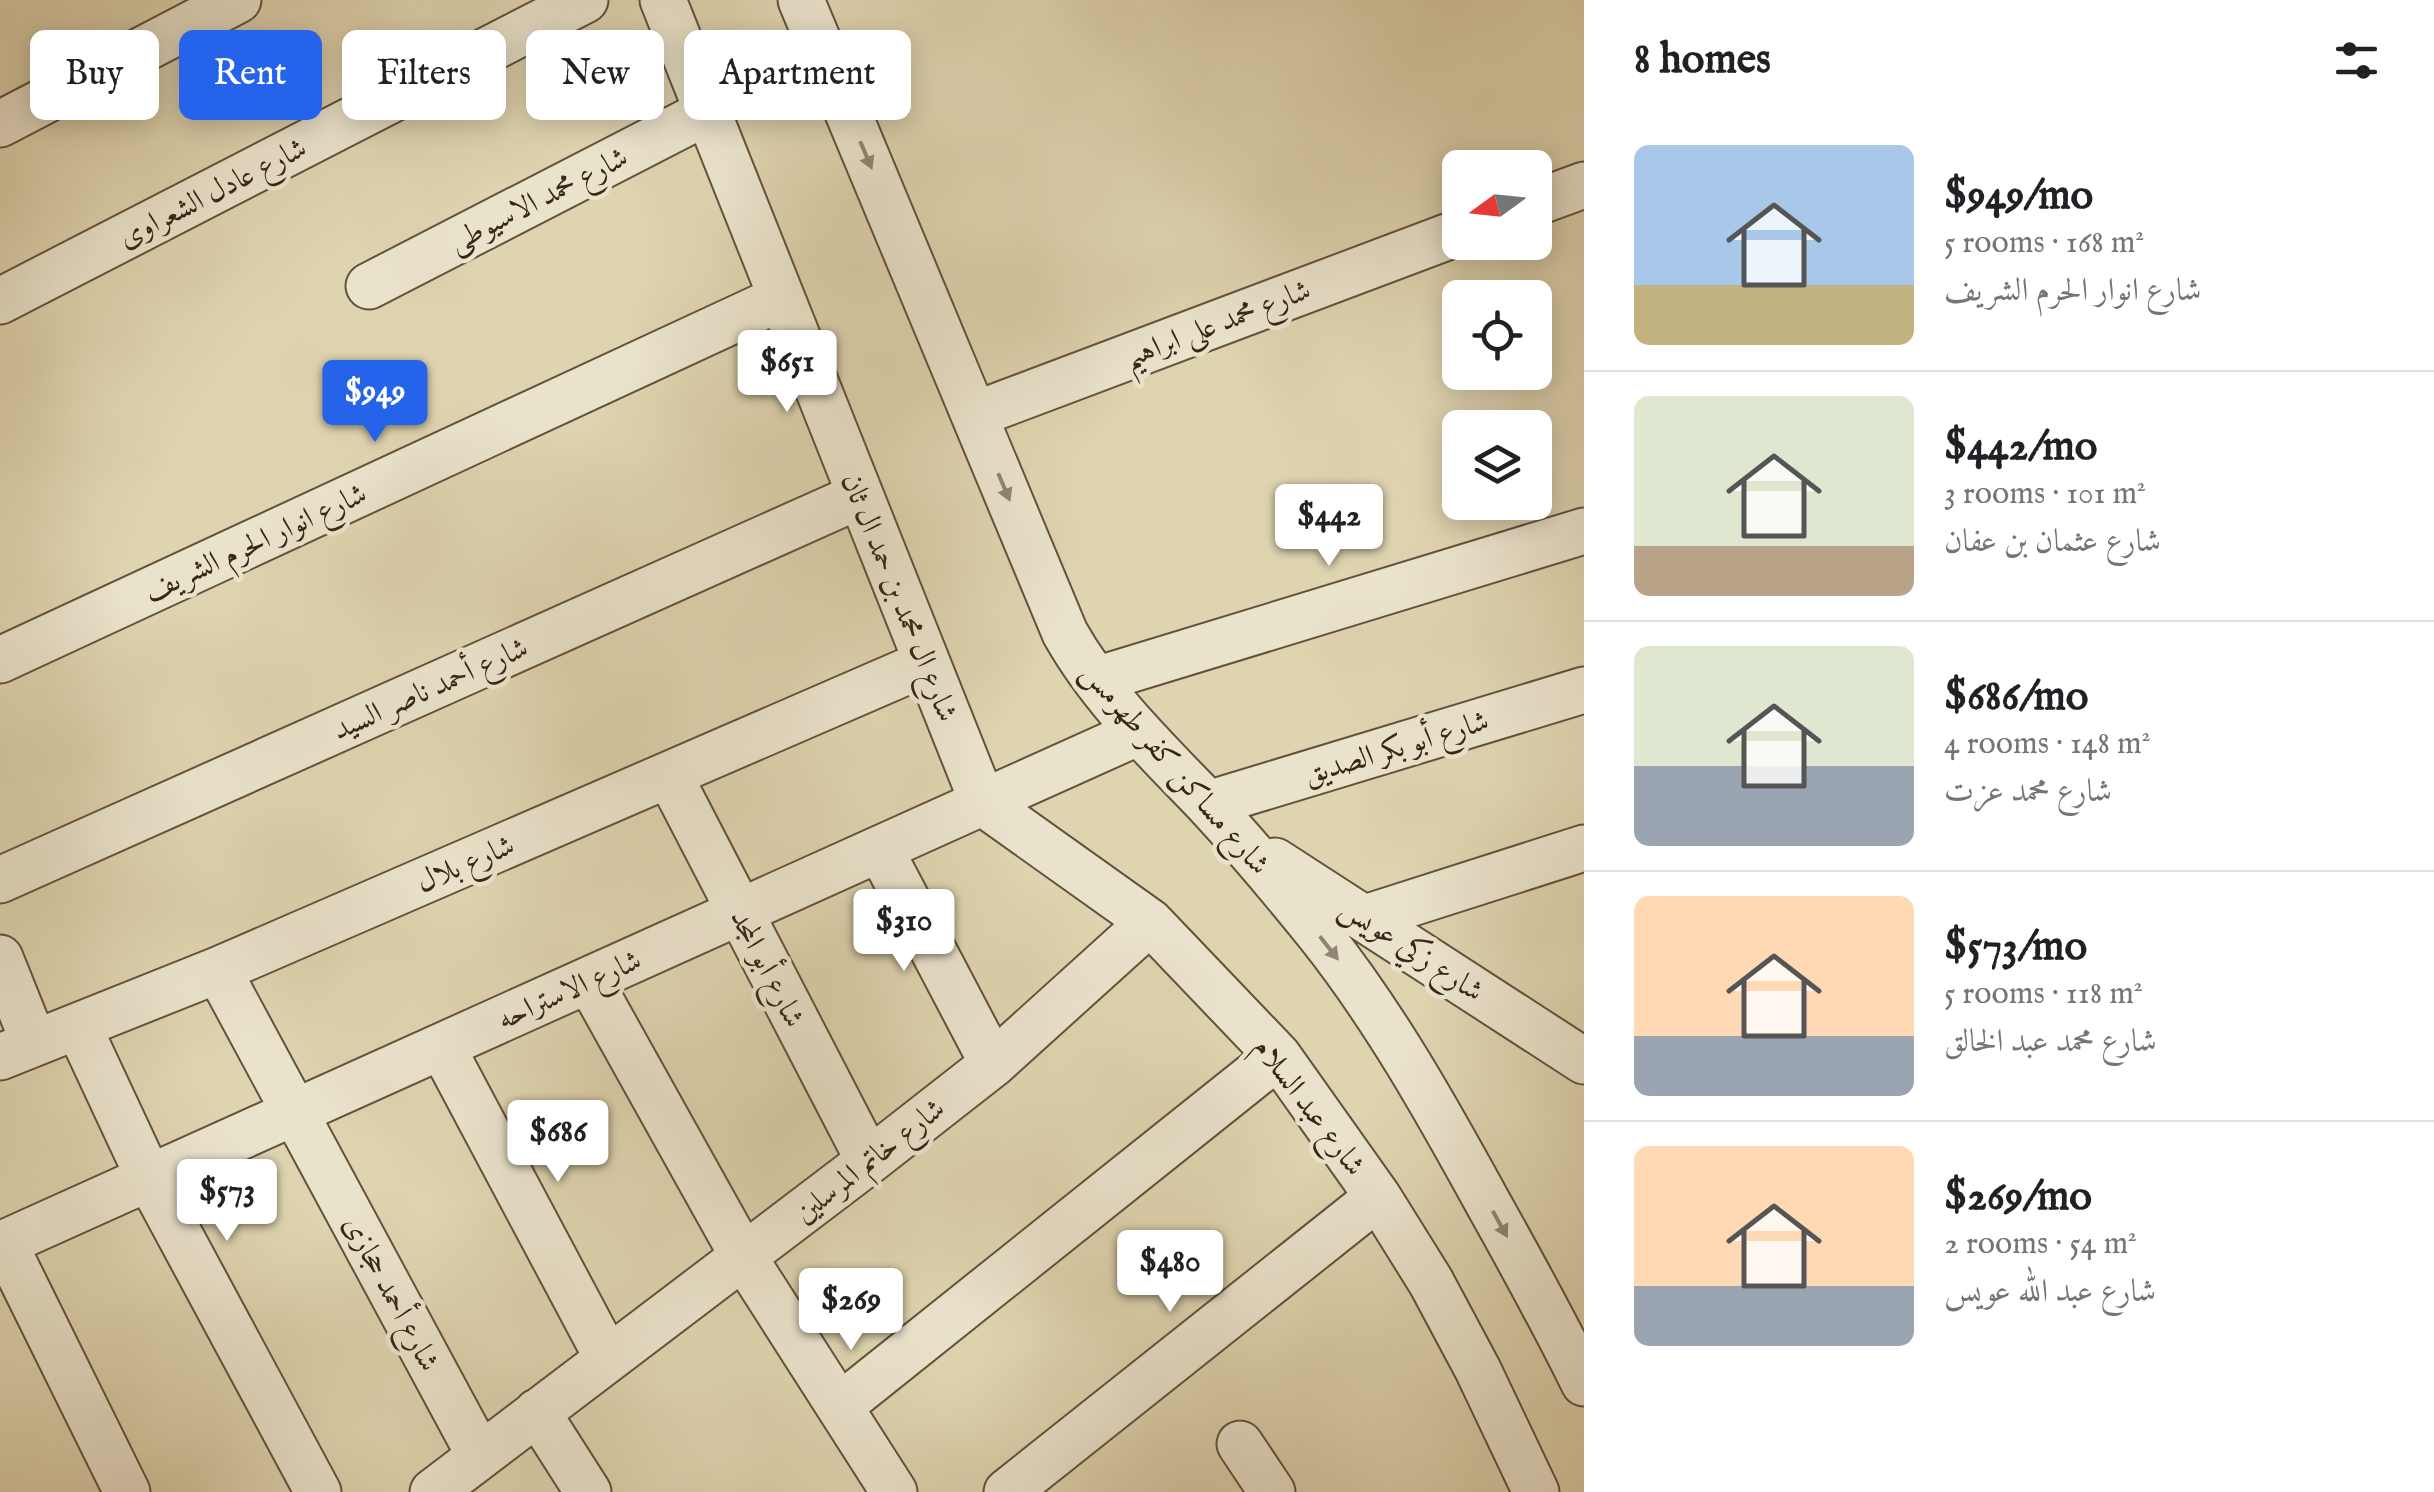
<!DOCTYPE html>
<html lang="en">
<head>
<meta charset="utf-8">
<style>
	body { margin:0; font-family:"IM FELL English",Amiri,serif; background:#f6f6f6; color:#202124; height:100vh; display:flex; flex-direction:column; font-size:38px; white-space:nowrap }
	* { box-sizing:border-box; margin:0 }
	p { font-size:32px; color:#757577 }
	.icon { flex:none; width:55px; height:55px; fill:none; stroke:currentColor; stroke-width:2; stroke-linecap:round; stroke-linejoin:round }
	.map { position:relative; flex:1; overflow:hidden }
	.panel { display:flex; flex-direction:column; background:#fff; width:850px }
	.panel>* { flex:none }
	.banner { position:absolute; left:30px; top:30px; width:950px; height:90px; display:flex; gap:20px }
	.needle { width:65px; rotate:255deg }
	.tools { position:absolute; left:1442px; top:150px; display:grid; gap:20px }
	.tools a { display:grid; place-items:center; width:110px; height:110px; border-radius:15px; background:#fff; box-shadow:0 5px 25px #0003; font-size:50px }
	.price { position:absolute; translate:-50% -85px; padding:0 22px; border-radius:10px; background:#fff; color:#222; font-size:32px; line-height:65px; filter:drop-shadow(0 2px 5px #0008) }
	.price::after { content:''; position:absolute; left:50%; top:60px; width:30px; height:22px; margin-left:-15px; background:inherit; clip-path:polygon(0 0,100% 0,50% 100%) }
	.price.selected { background:#2563eb; color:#fff }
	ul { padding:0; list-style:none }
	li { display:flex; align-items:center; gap:30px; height:250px; padding:0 50px }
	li+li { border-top:2px solid #e0e0e0 }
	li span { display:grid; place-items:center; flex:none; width:280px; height:200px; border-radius:15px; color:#555 }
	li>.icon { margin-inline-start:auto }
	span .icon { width:120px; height:120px; fill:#fffc; stroke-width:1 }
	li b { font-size:42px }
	h2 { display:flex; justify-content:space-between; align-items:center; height:120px; padding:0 50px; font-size:42px }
	.pill { padding:0 35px; border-radius:15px; background:#fff; box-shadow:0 5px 25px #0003; font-size:35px; line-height:90px }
	.pill.selected { background:#2563eb; color:#fff }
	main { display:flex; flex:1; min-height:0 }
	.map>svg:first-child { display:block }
</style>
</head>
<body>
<main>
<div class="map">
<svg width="1584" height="1492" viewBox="0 0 1584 1492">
	<rect width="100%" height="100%" fill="#dfd4b0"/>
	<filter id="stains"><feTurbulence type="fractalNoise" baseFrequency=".002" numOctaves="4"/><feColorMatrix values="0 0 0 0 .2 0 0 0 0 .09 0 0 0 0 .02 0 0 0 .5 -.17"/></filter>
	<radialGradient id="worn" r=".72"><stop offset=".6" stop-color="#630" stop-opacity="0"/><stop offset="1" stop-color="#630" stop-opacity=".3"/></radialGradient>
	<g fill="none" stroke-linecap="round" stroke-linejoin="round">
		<!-- minor casing -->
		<g stroke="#62523d" stroke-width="49">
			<path id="minor" d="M 663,0 L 983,803 L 1150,922 L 1278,1056 L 1378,1197 L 1431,1282 L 1478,1370 L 1536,1492
				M 801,0 L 1065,633 C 1101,697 1155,749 1205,801 C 1245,844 1282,888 1319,934 C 1385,1017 1437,1110 1488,1203 C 1521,1262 1554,1322 1584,1383
				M 0,124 L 238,0
				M 1535,203 L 1584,185
				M 369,286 L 707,112
				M 0,301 L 585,0
				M 974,415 L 1460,232
				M 0,660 L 781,298
				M 1096,680 L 1584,531
				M 669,775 L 869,1161
				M 1208,804 L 1584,690
				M 880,849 L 993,1064
				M 1275,861 L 1584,1061
				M 0,880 L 859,496
				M 1365,918 L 1584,848
				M 0,958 L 34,1043
				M 218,970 L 480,1456
				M 589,980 L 743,1256 L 894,1492
				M 78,1026 L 149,1178 L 318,1492
				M 442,1047 L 608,1359
				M 0,1057 L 218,970 L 926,663
				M 4,1243 L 127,1492
				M 0,1245 L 1139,732
				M 840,1406 L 1278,1056
				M 537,1412 L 588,1492
				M 1240,1444 L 1272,1492
				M 433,1492 L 869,1161 L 993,1064 L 1150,922
				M 1007,1492 L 1378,1197"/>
		</g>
		<!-- minor -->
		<use href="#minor" stroke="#eae3cc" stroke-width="45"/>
	</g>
	<!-- one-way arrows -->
	<defs><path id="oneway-solid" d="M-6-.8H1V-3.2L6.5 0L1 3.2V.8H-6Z" transform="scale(2.5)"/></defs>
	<g fill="#918472">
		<use href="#oneway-solid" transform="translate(866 155) rotate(67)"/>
		<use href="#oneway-solid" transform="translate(1004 487) rotate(67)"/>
		<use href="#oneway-solid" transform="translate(1329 948) rotate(52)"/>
		<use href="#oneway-solid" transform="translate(1500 1224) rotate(61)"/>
	</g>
	<g text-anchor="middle" stroke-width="9" stroke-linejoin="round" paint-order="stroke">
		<!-- street labels -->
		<g font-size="30" fill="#382617" stroke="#eae3cc">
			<text transform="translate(212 192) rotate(-27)" y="10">شارع عادل الشعراوى</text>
			<text transform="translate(538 199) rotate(-27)" y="10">شارع محمد الاسيوطى</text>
			<text transform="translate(1217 323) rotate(-21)" y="10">شارع محمد على ابراهيم</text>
			<text transform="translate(255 542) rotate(-25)" y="10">شارع انوار الحرم الشريف</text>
			<text transform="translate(900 597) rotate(68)" y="10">شارع ال محمد بن حمد ال ثان</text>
			<text transform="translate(430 688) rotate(-24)" y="10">شارع أحمد ناصر السيد</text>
			<text transform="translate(1396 747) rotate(-17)" y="10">شارع أبو بكر الصديق</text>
			<text transform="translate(1176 768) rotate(49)" y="10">شارع مساكن كفر طهرمس</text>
			<text transform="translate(465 863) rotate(-23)" y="10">شارع بلال</text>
			<text transform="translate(1412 949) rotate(33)" y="10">شارع زكي عويس</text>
			<text transform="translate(768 968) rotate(63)" y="10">شارع أبو المجد</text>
			<text transform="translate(569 989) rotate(-24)" y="10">شارع الاستراحه</text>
			<text transform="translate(1310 1106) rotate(53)" y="10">شارع عبد السلام</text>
			<text transform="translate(869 1160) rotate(-38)" y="10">شارع خاتم المرسلين</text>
			<text transform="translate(392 1293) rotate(62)" y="10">شارع أحمد حجازى</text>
		</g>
	</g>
	<rect width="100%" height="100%" filter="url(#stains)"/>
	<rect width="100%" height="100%" fill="url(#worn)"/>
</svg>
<div class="tools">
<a><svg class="needle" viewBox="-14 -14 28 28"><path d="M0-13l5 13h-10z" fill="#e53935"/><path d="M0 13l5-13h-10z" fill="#757577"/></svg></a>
<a><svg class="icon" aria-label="locate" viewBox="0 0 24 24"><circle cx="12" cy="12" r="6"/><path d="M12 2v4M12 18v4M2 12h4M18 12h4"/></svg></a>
<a><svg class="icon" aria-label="layers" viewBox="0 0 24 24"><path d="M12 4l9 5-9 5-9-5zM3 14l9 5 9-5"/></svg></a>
</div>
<b class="price" style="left:787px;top:415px">$651</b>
<b class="price selected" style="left:375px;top:445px">$949</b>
<b class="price" style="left:1329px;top:569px">$442</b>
<b class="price" style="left:904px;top:974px">$310</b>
<b class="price" style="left:558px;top:1185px">$686</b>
<b class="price" style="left:227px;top:1244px">$573</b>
<b class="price" style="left:1170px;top:1315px">$480</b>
<b class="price" style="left:851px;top:1353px">$269</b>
<div class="banner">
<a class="pill">Buy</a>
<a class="pill selected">Rent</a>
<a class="pill">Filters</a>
<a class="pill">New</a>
<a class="pill">Apartment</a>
</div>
</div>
<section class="panel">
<h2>8 homes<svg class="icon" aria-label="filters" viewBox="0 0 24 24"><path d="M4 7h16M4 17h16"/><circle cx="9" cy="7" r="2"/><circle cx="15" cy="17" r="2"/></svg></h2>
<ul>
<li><span style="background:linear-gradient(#a9c7e8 70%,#c2b280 0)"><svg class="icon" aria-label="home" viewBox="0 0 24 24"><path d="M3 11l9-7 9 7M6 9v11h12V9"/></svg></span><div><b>$949/mo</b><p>5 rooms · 168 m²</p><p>شارع انوار الحرم الشريف</p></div></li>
<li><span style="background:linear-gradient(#dfe7d0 75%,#b9a48a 0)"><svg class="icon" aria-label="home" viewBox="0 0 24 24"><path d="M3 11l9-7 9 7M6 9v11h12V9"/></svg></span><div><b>$442/mo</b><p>3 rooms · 101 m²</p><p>شارع عثمان بن عفان</p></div></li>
<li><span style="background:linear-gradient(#dfe7d0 60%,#9aa5b1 0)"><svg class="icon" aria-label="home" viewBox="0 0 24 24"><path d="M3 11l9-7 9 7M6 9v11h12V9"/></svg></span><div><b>$686/mo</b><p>4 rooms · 148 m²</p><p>شارع محمد عزت</p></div></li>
<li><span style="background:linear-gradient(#ffd9b3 70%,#9aa5b1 0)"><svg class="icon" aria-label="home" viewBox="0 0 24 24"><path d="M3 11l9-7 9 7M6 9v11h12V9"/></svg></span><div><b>$573/mo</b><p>5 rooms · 118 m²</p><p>شارع محمد عبد الخالق</p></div></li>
<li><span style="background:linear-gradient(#ffd9b3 70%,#9aa5b1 0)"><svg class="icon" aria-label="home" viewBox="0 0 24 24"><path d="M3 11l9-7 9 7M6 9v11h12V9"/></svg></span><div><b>$269/mo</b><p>2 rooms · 54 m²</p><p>شارع عبد الله عويس</p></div></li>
</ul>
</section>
</main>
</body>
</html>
